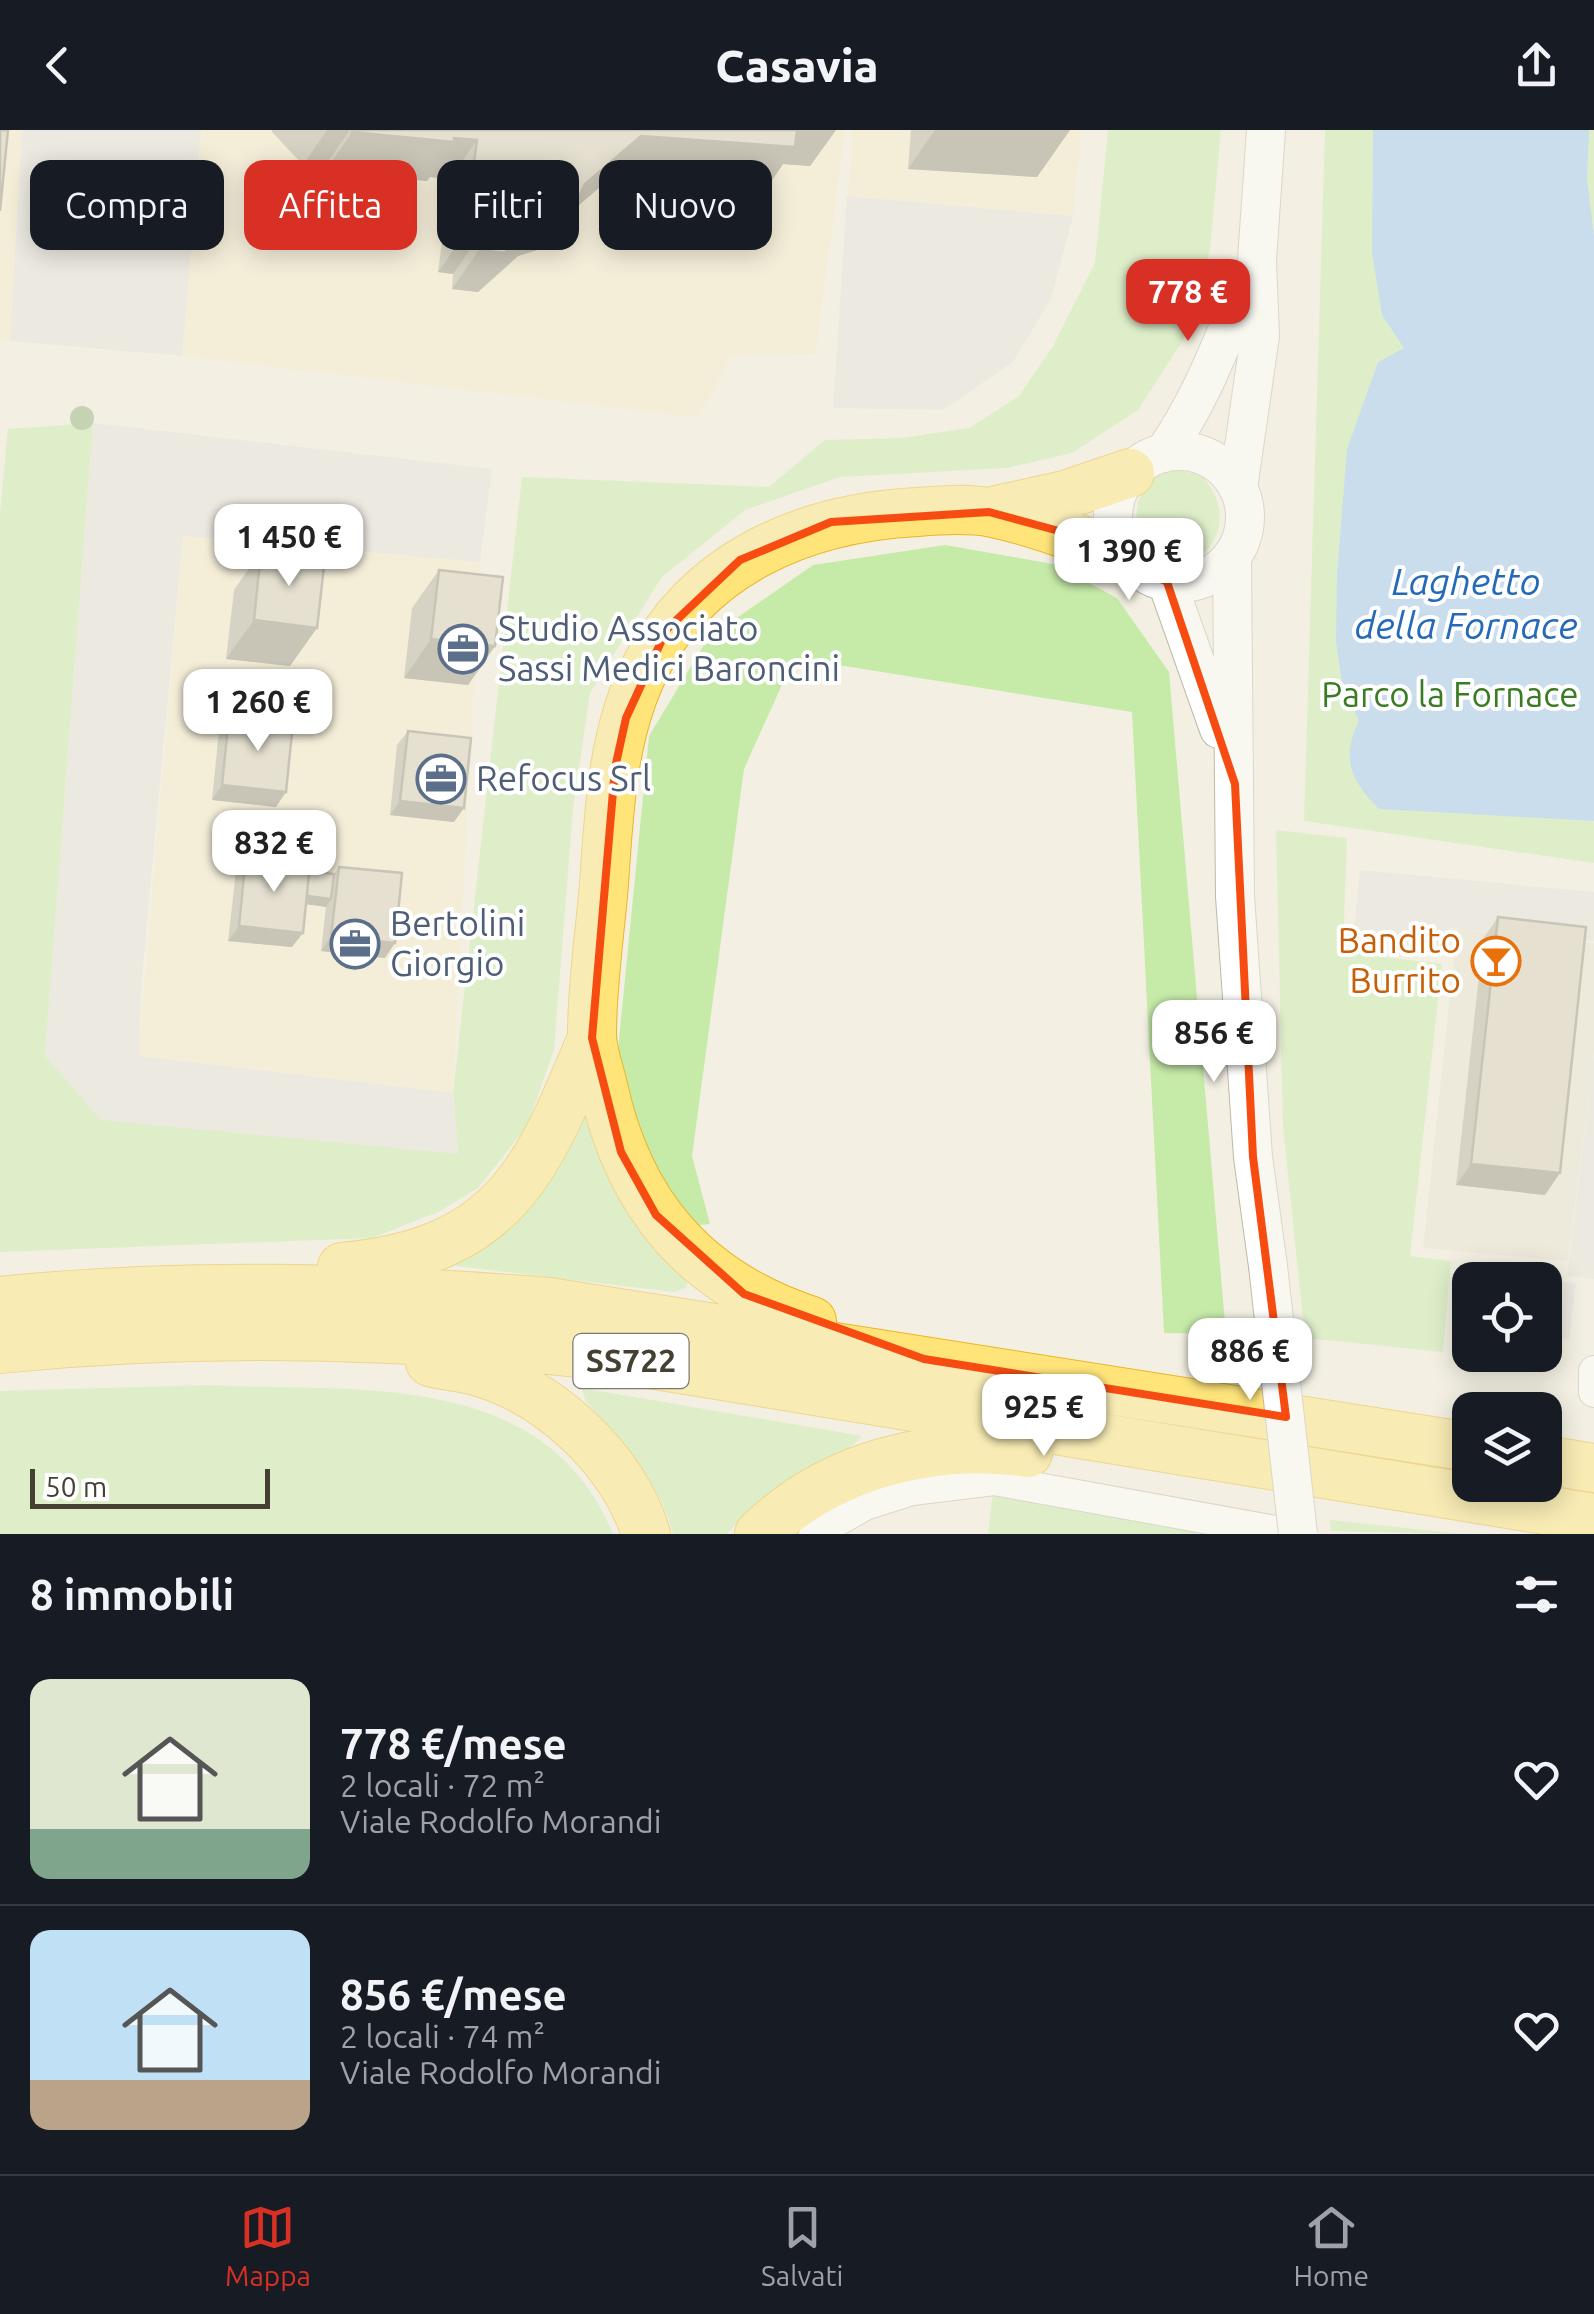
<!DOCTYPE html>
<html lang="it">
<head>
<meta charset="utf-8">
<style>
	body { margin:0; font-family:Ubuntu,sans-serif; background:#20242c; color:#f1f3f6; height:100vh; display:flex; flex-direction:column; font-size:38px; white-space:nowrap }
	* { box-sizing:border-box; margin:0 }
	p { font-size:32px; color:#9ea1a6 }
	.icon { flex:none; width:55px; height:55px; fill:none; stroke:currentColor; stroke-width:2; stroke-linecap:round; stroke-linejoin:round }
	.map { position:relative; height:1404px; overflow:hidden }
	.drawer { display:flex; flex-direction:column; background:#171b24; flex:1 }
	.drawer>* { flex:none }
	.top-card { position:absolute; left:30px; top:30px; width:1000px; height:90px; display:flex; gap:20px }
	.fabs { position:absolute; left:1452px; top:1132px; display:grid; gap:20px }
	.fabs a { display:grid; place-items:center; width:110px; height:110px; border-radius:20px; background:#171b24; box-shadow:0 5px 25px #0003; font-size:50px }
	.scale { position:absolute; left:30px; bottom:25px; width:240px; box-sizing:border-box; padding-left:10px; border:5px solid #454033; border-top:0; font-size:28px; line-height:35px; white-space:nowrap; color:#454033; -webkit-text-stroke:8px #fff; paint-order:stroke }
	.price { position:absolute; translate:-50% -85px; padding:0 22px; border-radius:20px; background:#fff; color:#222; font-size:32px; line-height:65px; filter:drop-shadow(0 2px 5px #0008) }
	.price::after { content:''; position:absolute; left:50%; top:60px; width:30px; height:22px; margin-left:-15px; background:inherit; clip-path:polygon(0 0,100% 0,50% 100%) }
	.price.on { background:#d93025; color:#fff }
	ul { padding:0; list-style:none }
	li { display:flex; align-items:center; gap:30px; height:250px; padding:0 30px }
	li+li { border-top:2px solid #363941 }
	li span { display:grid; place-items:center; flex:none; width:280px; height:200px; border-radius:20px; color:#555 }
	li>.icon { margin-inline-start:auto }
	span .icon { width:120px; height:120px; fill:#fffc; stroke-width:1 }
	li b { font-size:42px }
	h2 { display:flex; justify-content:space-between; align-items:center; height:120px; padding:0 30px; font-size:42px }
	.tag { padding:0 35px; border-radius:20px; background:#171b24; box-shadow:0 5px 25px #0003; font-size:35px; line-height:90px }
	.tag.on { background:#d93025; color:#fff }
	header { display:flex; justify-content:space-between; align-items:center; height:130px; padding:0 30px; background:#171b24; font-size:45px; font-weight:800 }
	.menu { display:flex; justify-content:space-around; align-items:center; height:140px; border-top:2px solid #363941; background:#171b24; font-size:28px; color:#9ea1a6 }
	.menu a { display:grid; justify-items:center; gap:5px }
	.menu .on { color:#d93025 }
	.map>svg:first-child { display:block }
</style>
</head>
<body>
<header><svg class="icon" aria-label="back" viewBox="0 0 24 24"><path d="M15 5l-7 7 7 7"/></svg>Casavia<svg class="icon" aria-label="share" viewBox="0 0 24 24"><path d="M12 15V3M7 8l5-5 5 5M5 13v7h14v-7"/></svg></header>
<div class="map">
<svg width="1594" height="1404" viewBox="0 0 1594 1404">
	<rect width="100%" height="100%" fill="#f3f0e3"/>
	<!-- residential -->
	<path fill="#e8e3d1" d="M 1457,799 L 1594,813 L 1594,924 L 1568,1131 L 1423,1118 Z"/>
	<!-- commercial -->
	<path fill="#f7eacc" d="M 0,0 L 22,0 L 10,211 L 0,210 Z
		M 201,0 L 845,0 L 816,224 L 731,226 L 699,288 L 182,226 Z
		M 853,0 L 1082,0 L 1073,86 L 848,66 Z
		M 183,406 L 480,432 L 453,963 L 138,926 Z"/>
	<!-- green -->
	<path fill="#c6eba9" d="M 1108,0 L 1221,0 L 1210,120 L 1183,210 L 1138,280 L 1072,323 L 1007,338 L 840,347 L 745,380 L 661,448 L 590,563 L 573,679 L 554,920 L 527,996 L 478,1058 L 438,1082 L 372,1108 L 0,1122 L 0,383 L 8,299 L 93,293 L 45,926 L 458,1023 L 453,963 L 522,347 L 769,357 L 825,310 L 901,308 L 969,298 L 1019,266 L 1053,216 L 1095,133 Z
		M 1325,0 L 1594,0 L 1594,733 L 1304,691 Z
		M 1172,339 L 1201,345 C 1230,376 1225,414 1188,435 L 1155,428 C 1126,400 1131,352 1172,339 Z
		M 945,415 L 1053,434 L 1117,468 L 1169,542 L 1226,1204 L 1164,1203 L 1132,582 L 794,528 L 744,639 L 692,1026 L 710,1094 L 679,1097 L 635,1020 L 617,930 L 649,606 L 708,508 L 813,435 Z
		M 1276,700 L 1347,708 L 1343,822 L 1442,834 L 1410,1126 L 1451,1131 L 1443,1222 L 1305,1208 L 1283,997 Z
		M 583,976 L 689,1146 L 686,1158 L 674,1162 L 456,1136 L 451,1128 Z
		M 208,1255 C 357,1263 544,1237 613,1404 L 0,1404 L 0,1261 Z
		M 582,1258 L 862,1306 L 848,1320 L 746,1384 L 727,1404 L 673,1404 C 659,1349 620,1312 585,1270 Z
		M 993,1361 L 1197,1399 L 1196,1404 L 988,1404 Z
		M 1330,1390 L 1463,1404 L 1331,1401 Z"/>
	<!-- parking -->
	<path fill="#e3e1dc" d="M 22,0 L 201,0 L 182,226 L 10,211 Z
		M 847,66 L 1073,86 L 1051,169 L 1013,232 L 943,280 L 833,278 Z
		M 93,293 L 492,339 L 480,432 L 183,406 L 141,857 L 139,926 L 453,963 L 458,1024 L 101,990 L 45,926 Z
		M 1360,740 L 1594,762 L 1594,811 L 1449,798 L 1447,819 L 1353,810 Z
		M 1594,925 L 1594,1149 L 1567,1146 Z
		M 1463,1141 L 1544,1150 L 1470,1150 L 1470,1200 L 1458,1199 Z
		M 1545,1150 L 1576,1153 L 1569,1209 L 1545,1207 Z"/>
	<!-- water -->
	<path fill="#9ac6f5" d="M 1373,0 L 1589,0 L 1587,48 L 1594,106 L 1594,691 L 1379,679 C 1350,650 1341,628 1359,591 L 1342,554 L 1336,511 L 1337,444 L 1347,319 L 1378,232 L 1404,218 L 1382,185 L 1372,123 Z"/>
	<g fill="none" stroke-linecap="round" stroke-linejoin="round">
		<!-- minor casing -->
		<g stroke="#bfb9a6" stroke-width="32">
			<path id="minor" d="M 1594,1241 L 1594,1262
				M 814,1404 L 865,1375 L 912,1360 L 994,1350 L 1292,1404"/>
		</g>
		<!-- tertiary casing -->
		<g stroke="#bfb9a6" stroke-width="40">
			<path id="tertiary" d="M1113 387a66 66 0 1 1 132 0a66 66 0 1 1-132 0Z
				M 1164,323 C 1205,264 1223,207 1252,142
				M 1238,358 L 1260,206 L 1257,130 L 1266,0
				M 1232,428 L 1235,766 L 1253,1027 L 1268,1136
				M 1167,452 L 1219,599"/>
		</g>
		<!-- trunk casing -->
		<g stroke="#e8b628" stroke-width="50">
			<path id="trunk" d="M 997,380 L 1065,365 L 1130,343
				M 342,1137 C 503,1122 536,1044 592,908
				M 0,1171 C 183,1152 365,1157 549,1172 L 1470,1317
				M 812,1191 C 695,1153 629,1075 603,956 C 599,939 592,921 592,904 C 592,854 600,803 604,754 C 609,681 612,606 644,540 C 697,433 803,388 917,382 C 941,380 969,378 993,383 C 1040,393 1084,410 1128,429
				M 0,1219 C 196,1199 392,1203 588,1224 L 1594,1388
				M 430,1232 C 445,1236 461,1237 476,1241 C 551,1262 623,1330 646,1404
				M 1545,1330 L 1594,1338
				M 759,1404 C 830,1335 932,1309 1028,1323"/>
		</g>
		<!-- minor -->
		<use href="#minor" stroke="#fff" stroke-width="30"/>
		<!-- tertiary -->
		<use href="#tertiary" stroke="#fff" stroke-width="38"/>
		<!-- trunk -->
		<use href="#trunk" stroke="#ffe47a" stroke-width="48"/>
		<!-- tertiary-bridge casing -->
		<g stroke="#bfb9a6" stroke-width="40" stroke-linecap="butt">
			<path id="tertiary-bridge" d="M 1268,1136 L 1298,1404"/>
		</g>
		<!-- tertiary-bridge -->
		<use href="#tertiary-bridge" stroke="#fff" stroke-width="38"/>
	</g>
	<!-- trees -->
	<circle fill="#8eb079" cx="82" cy="288" r="12"/>
	<!-- wall -->
	<path fill="#b7b09e" d="M 272,0 L 836,0 L 810,36 L 783,34 L 768,56 L 614,45 L 572,81 L 547,117 L 518,126 L 478,162 L 452,159 L 453,144 L 438,142 L 450,49 L 430,47 L 427,51 L 325,41 L 325,36 L 303,35 L 272,2 Z
		M 911,0 L 1070,0 L 1037,47 L 908,39 Z
		M 261,421 L 290,536 L 226,529 L 234,460 Z
		M 439,440 L 495,516 L 468,555 L 404,548 L 412,478 Z
		M 229,586 L 276,677 L 212,670 L 219,600 Z
		M 408,601 L 454,692 L 390,685 L 397,615 Z
		M 246,726 L 309,741 L 334,744 L 339,737 L 385,828 L 321,821 L 326,776 L 306,774 L 292,817 L 228,811 L 236,741 Z
		M 1498,787 L 1545,1065 L 1456,1055 L 1483,809 Z"/>
	<!-- shaded-wall -->
	<path fill="#959081" d="M 327,0 L 350,0 L 325,36 L 303,35 Z
		M 794,0 L 836,0 L 810,36 L 783,34 L 768,56 L 614,45 L 572,81 L 547,117 L 518,126 L 478,162 L 452,159 L 479,120 L 545,87 L 641,6 Z
		M 935,0 L 1070,0 L 1037,47 L 908,39 Z
		M 352,2 L 454,8 L 477,10 L 450,49 L 430,47 L 427,51 L 325,41 Z
		M 465,104 L 480,105 L 453,144 L 438,142 Z
		M 254,490 L 317,498 L 290,536 L 226,529 Z
		M 431,509 L 495,516 L 468,555 L 404,548 Z
		M 222,655 L 286,662 L 276,677 L 212,670 Z
		M 400,671 L 464,678 L 454,692 L 390,685 Z
		M 302,766 L 331,769 L 326,777 L 297,773 Z
		M 239,796 L 303,803 L 292,817 L 228,811 Z
		M 331,806 L 395,813 L 385,828 L 321,821 Z
		M 1471,1034 L 1560,1043 L 1545,1065 L 1456,1055 Z"/>
	<!-- building -->
	<path fill="#d5cdb8" stroke="#959081" stroke-width="2.5" d="M 0,0 L 8,0 L 0,81 Z
		M 352,0 L 797,0 L 795,17 L 641,6 L 585,54 L 574,78 L 545,87 L 505,123 L 479,120 L 480,105 L 465,104 L 477,10 L 454,8 L 454,12 L 352,2 Z
		M 261,421 L 325,428 L 317,498 L 254,490 Z
		M 439,440 L 503,447 L 495,516 L 431,509 Z
		M 229,586 L 293,593 L 286,662 L 222,655 Z
		M 408,601 L 471,608 L 464,678 L 400,671 Z
		M 246,726 L 310,734 L 303,803 L 239,796 Z
		M 339,737 L 402,743 L 395,813 L 331,806 Z
		M 309,741 L 334,744 L 331,769 L 307,766 Z
		M 1498,787 L 1586,797 L 1560,1043 L 1471,1034 Z"/>
	<!-- marked area -->
	<path d="M0 0H1594V1404H0ZM 989,382 L 1070,404 L 1167,452 L 1235,654 L 1253,1027 L 1286,1287 L 924,1229 L 744,1164 L 656,1085 L 621,1022 L 592,908 L 615,638 L 626,588 L 667,499 L 740,430 L 831,392 Z" fill="#f3f0e3" fill-opacity=".55" fill-rule="evenodd"/>
	<path fill="none" stroke="#f64c11" stroke-width="8" stroke-linejoin="round" d="M 989,382 L 1070,404 L 1167,452 L 1235,654 L 1253,1027 L 1286,1287 L 924,1229 L 744,1164 L 656,1085 L 621,1022 L 592,908 L 615,638 L 626,588 L 667,499 L 740,430 L 831,392 Z"/>
	<!-- icons -->
	<defs>
		<g id="office-ring" transform="scale(2.5)"><circle r="9.5" fill="#fff" stroke="#5c6f8a" stroke-width="1.5"/><path d="M-6-3h4V-5.5h4V-3h4V5H-6ZM-1-4.5V-3h2v-1.5ZM-6 0V1H6V0Z" fill="#5c6f8a"/></g>
		<g id="bar-ring" transform="scale(2.5)"><circle r="9.5" fill="#fff" stroke="#e8710a" stroke-width="1.5"/><path d="M-6-5H6L.8 .8V4.5H3.5V6h-7V4.5H-.8V.8Z" fill="#e8710a"/></g>
	</defs>
	<g fill-rule="evenodd">
		<use href="#office-ring" x="463" y="519"/>
		<use href="#office-ring" x="441" y="649"/>
		<use href="#office-ring" x="355" y="814"/>
		<use href="#bar-ring" x="1496" y="831"/>
	</g>
	<g text-anchor="middle" stroke-width="8" stroke-linejoin="round" paint-order="stroke">
		<!-- shield labels -->
		<rect fill="#fff" stroke="#7d7970" stroke-width="2.5" x="573.5" y="1204" width="115" height="54" rx="8"/>
		<g font-size="32" font-weight="bold" fill="#454033">
			<text x="631" y="1242">SS722</text>
		</g>
		<!-- service labels -->
		<g font-size="35" fill="#4e5e75" stroke="#fff" text-anchor="start">
			<text x="498" y="511">Studio Associato<tspan x="498" dy="40">Sassi Medici Baroncini</tspan></text>
			<text x="476" y="661">Refocus Srl</text>
			<text x="390" y="806">Bertolini<tspan x="390" dy="40">Giorgio</tspan></text>
		</g>
		<!-- park labels -->
		<g font-size="35" fill="#3b7b23" stroke="#fff">
			<text x="1450" y="577">Parco la Fornace</text>
		</g>
		<!-- food labels -->
		<g font-size="35" fill="#c56008" stroke="#fff" text-anchor="end">
			<text x="1461" y="823">Bandito<tspan x="1461" dy="40">Burrito</tspan></text>
		</g>
		<!-- water labels -->
		<g font-size="38" font-style="italic" fill="#256ab8" stroke="#fff">
			<text x="1466" y="465">Laghetto<tspan x="1466" dy="44">della Fornace</tspan></text>
		</g>
	</g>
</svg>
<div class="fabs">
<a><svg class="icon" aria-label="locate" viewBox="0 0 24 24"><circle cx="12" cy="12" r="6"/><path d="M12 2v4M12 18v4M2 12h4M18 12h4"/></svg></a>
<a><svg class="icon" aria-label="layers" viewBox="0 0 24 24"><path d="M12 4l9 5-9 5-9-5zM3 14l9 5 9-5"/></svg></a>
</div>
<div class="scale">50 m</div>
<b class="price on" style="left:1188px;top:214px">778 €</b>
<b class="price" style="left:289px;top:459px">1 450 €</b>
<b class="price" style="left:1129px;top:473px">1 390 €</b>
<b class="price" style="left:258px;top:624px">1 260 €</b>
<b class="price" style="left:274px;top:765px">832 €</b>
<b class="price" style="left:1214px;top:955px">856 €</b>
<b class="price" style="left:1250px;top:1273px">886 €</b>
<b class="price" style="left:1044px;top:1329px">925 €</b>
<div class="top-card">
<a class="tag">Compra</a>
<a class="tag on">Affitta</a>
<a class="tag">Filtri</a>
<a class="tag">Nuovo</a>
</div>
</div>
<section class="drawer">
<h2>8 immobili<svg class="icon" aria-label="filters" viewBox="0 0 24 24"><path d="M4 7h16M4 17h16"/><circle cx="9" cy="7" r="2"/><circle cx="15" cy="17" r="2"/></svg></h2>
<ul>
<li><span style="background:linear-gradient(#dfe7d0 75%,#7fa58c 0)"><svg class="icon" aria-label="home" viewBox="0 0 24 24"><path d="M3 11l9-7 9 7M6 9v11h12V9"/></svg></span><div><b>778 €/mese</b><p>2 locali · 72 m²</p><p>Viale Rodolfo Morandi</p></div><svg class="icon" aria-label="heart" viewBox="0 0 24 24"><path d="M12 20l-8-8c-3-5 5-10 8-4 3-6 11-1 8 4z"/></svg></li>
<li><span style="background:linear-gradient(#bfe0f5 75%,#b9a48a 0)"><svg class="icon" aria-label="home" viewBox="0 0 24 24"><path d="M3 11l9-7 9 7M6 9v11h12V9"/></svg></span><div><b>856 €/mese</b><p>2 locali · 74 m²</p><p>Viale Rodolfo Morandi</p></div><svg class="icon" aria-label="heart" viewBox="0 0 24 24"><path d="M12 20l-8-8c-3-5 5-10 8-4 3-6 11-1 8 4z"/></svg></li>
</ul>
</section>
<nav class="menu">
<a class="on"><svg class="icon" aria-label="map" viewBox="0 0 24 24"><path d="M3 6l6-2 6 2 6-2v14l-6 2-6-2-6 2zM9 4v14M15 6v14"/></svg>Mappa</a>
<a><svg class="icon" aria-label="saved" viewBox="0 0 24 24"><path d="M7 4h10v16l-5-4-5 4z"/></svg>Salvati</a>
<a><svg class="icon" aria-label="home" viewBox="0 0 24 24"><path d="M3 11l9-7 9 7M6 9v11h12V9"/></svg>Home</a>
</nav>
</body>
</html>
